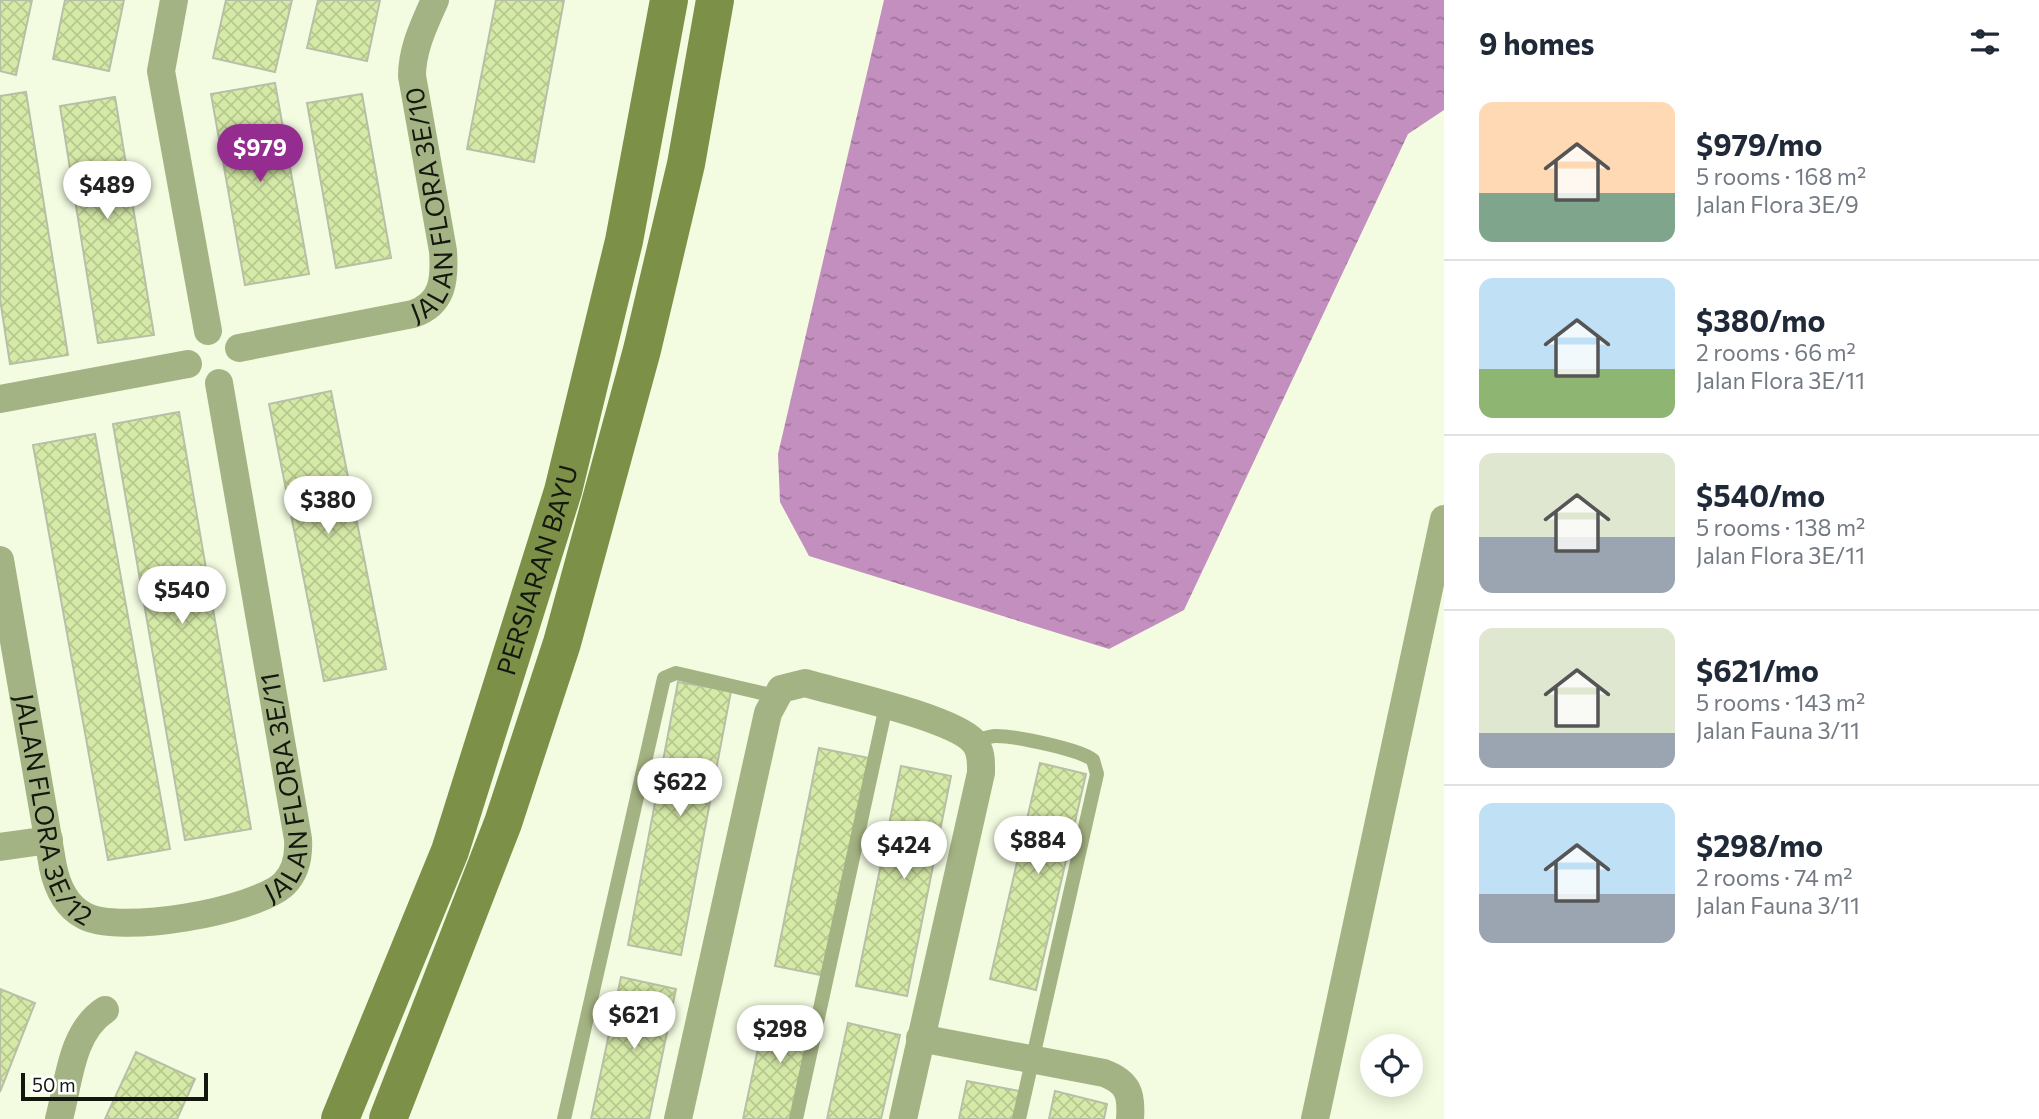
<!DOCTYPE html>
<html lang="en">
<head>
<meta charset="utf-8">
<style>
	body { margin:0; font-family:Commissioner,sans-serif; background:#f2f2f3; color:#1f2937; height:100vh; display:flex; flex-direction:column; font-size:26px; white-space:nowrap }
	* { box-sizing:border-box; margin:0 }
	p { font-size:23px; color:#747a83 }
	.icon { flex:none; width:38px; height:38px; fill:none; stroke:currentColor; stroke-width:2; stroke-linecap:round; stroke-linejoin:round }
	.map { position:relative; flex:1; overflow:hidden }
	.drawer { display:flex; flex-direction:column; background:#fff; width:595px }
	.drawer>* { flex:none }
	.fabs { position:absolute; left:1360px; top:1034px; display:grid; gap:14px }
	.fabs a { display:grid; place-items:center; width:63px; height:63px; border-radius:50%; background:#fff; box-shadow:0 4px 18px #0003; font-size:35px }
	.scale { position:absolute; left:21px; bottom:18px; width:187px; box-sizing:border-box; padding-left:7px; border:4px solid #14170e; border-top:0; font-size:19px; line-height:24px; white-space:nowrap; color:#14170e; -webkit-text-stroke:5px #fff; paint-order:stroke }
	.price { position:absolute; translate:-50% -60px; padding:0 16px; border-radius:24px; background:#fff; color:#222; font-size:23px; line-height:46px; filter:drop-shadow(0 2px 4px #0008) }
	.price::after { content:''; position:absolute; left:50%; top:42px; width:21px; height:16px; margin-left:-10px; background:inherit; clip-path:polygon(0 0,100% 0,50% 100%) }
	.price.active { background:#952d91; color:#fff }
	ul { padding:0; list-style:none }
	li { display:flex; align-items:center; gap:21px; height:175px; padding:0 35px }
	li+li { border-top:2px solid #e0e1e3 }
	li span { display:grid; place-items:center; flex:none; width:196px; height:140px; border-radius:14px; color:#555 }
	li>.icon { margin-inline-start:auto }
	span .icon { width:84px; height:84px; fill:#fffc; stroke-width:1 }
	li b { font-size:30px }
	h2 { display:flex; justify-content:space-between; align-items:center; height:84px; padding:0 35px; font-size:30px }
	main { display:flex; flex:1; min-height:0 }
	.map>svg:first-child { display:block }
</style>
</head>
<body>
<main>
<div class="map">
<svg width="1444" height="1119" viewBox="0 0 1444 1119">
	<defs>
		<pattern id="water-ripples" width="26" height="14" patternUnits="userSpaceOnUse" patternTransform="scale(1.75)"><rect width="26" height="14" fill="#c38fbe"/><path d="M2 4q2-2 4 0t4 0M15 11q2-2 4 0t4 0" fill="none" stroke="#9d7499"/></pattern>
		<pattern id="building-cross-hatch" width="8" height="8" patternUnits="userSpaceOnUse" patternTransform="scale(1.75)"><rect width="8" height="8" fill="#d6eaa8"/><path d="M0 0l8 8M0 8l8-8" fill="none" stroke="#b7c88f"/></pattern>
	</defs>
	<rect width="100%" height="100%" fill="#f3fce1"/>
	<!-- water -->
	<path fill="url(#water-ripples)" d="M 884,0 L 1444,0 L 1444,110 L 1408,134 L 1184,610 L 1109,649 L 809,556 L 780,502 L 778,454 Z"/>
	<!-- building -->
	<path fill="url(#building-cross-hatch)" stroke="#b7c0a7" stroke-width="2" d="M 0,0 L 32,0 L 16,75 L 0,71 Z
		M 65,0 L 124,0 L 109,71 L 53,59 Z
		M 226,0 L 292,0 L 275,72 L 213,58 Z
		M 318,0 L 380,0 L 367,61 L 307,48 Z
		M 496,0 L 564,0 L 534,162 L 467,149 Z
		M 275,83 L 309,274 L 245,285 L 211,94 Z
		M 26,92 L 68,355 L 10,364 L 0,299 L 0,96 Z
		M 362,94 L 391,258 L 336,268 L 307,103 Z
		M 115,97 L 154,335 L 98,343 L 60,106 Z
		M 331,391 L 386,669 L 324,681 L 269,404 Z
		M 179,412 L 251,829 L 185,840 L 113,424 Z
		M 95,434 L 170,849 L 108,860 L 33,445 Z
		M 678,682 L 731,691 L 681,955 L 628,945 Z
		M 819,748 L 869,758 L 826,976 L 775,966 Z
		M 1040,763 L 1086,774 L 1036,990 L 990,979 Z
		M 901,766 L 951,776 L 907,996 L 856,986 Z
		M 621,977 L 676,989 L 649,1119 L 591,1119 Z
		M 0,989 L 35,1003 L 0,1092 Z
		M 767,1006 L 817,1017 L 794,1119 L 743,1119 Z
		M 848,1023 L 900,1035 L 881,1119 L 827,1119 Z
		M 136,1052 L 195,1079 L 177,1119 L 105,1119 Z
		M 967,1081 L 1024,1092 L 1019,1119 L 959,1119 Z
		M 1055,1091 L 1107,1104 L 1104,1119 L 1049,1119 Z"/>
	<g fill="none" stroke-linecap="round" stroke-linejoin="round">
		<!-- service -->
		<path stroke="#a4b383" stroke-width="14" d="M 974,742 C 981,740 988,736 996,736 C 1015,736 1079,749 1093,760 L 1097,774 L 1019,1119
			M 564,1119 L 664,678 L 676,673 L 775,696
			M 796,1119 L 886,706"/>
		<!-- minor -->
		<g stroke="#a4b383" stroke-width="28">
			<path d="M 174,0 L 161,71 L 208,331"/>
			<path id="s1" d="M 239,348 L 413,314 C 443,304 445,280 443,251 L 412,76 C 412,49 424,25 435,0"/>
			<path d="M 0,399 L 188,364"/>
			<path id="s2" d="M 0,560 L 53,867 C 57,886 65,905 83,915 C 118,936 255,911 284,884 C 296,872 299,855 298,839 L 219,383"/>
			<path d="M 0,847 L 49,840"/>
			<path d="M 920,1038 L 1104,1073 C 1128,1082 1132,1094 1130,1119"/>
			<path d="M 59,1119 C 69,1082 71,1032 105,1010"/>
			<path d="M 678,1119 L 768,713 L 781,689 L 805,683 C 839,693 954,718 974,742 C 982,751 981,763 981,773 L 903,1119"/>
			<path d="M 1315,1119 L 1444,519"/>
		</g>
		<!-- secondary -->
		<g stroke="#7c9048" stroke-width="38">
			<path id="s3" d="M 340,1119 L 450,851 L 563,491 L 624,241 L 669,0"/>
			<path d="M 388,1119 L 503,823 L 562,643 L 642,350 L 686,164 L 715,0"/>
		</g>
	</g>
	<g text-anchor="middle" stroke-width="6" stroke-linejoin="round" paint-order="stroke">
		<!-- street labels -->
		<g font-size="26" fill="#14170e" stroke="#fff">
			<text dy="9" stroke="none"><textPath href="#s1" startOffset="298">JALAN FLORA 3E/10</textPath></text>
			<text dy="9" stroke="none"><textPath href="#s3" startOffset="584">PERSIARAN BAYU</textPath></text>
			<text dy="9" stroke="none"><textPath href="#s2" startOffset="677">JALAN FLORA 3E/11</textPath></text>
			<text dy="9" stroke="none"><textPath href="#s2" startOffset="257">JALAN FLORA 3E/12</textPath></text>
		</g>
	</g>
</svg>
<div class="fabs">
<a><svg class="icon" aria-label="locate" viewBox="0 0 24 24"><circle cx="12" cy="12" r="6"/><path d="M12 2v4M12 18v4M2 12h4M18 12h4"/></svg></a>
</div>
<div class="scale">50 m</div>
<b class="price active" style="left:260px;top:184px">$979</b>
<b class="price" style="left:107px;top:221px">$489</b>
<b class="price" style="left:328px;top:536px">$380</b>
<b class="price" style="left:182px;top:626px">$540</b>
<b class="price" style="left:680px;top:818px">$622</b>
<b class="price" style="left:1038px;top:876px">$884</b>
<b class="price" style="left:904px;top:881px">$424</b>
<b class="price" style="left:634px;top:1051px">$621</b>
<b class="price" style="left:780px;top:1065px">$298</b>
</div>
<section class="drawer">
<h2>9 homes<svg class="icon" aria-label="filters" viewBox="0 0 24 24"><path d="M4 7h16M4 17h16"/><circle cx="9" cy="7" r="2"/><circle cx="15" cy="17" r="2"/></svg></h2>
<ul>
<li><span style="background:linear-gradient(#ffd9b3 65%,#7fa58c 0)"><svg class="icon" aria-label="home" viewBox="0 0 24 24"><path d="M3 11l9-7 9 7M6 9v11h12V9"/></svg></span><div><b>$979/mo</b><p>5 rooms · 168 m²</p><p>Jalan Flora 3E/9</p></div></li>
<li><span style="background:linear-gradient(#bfe0f5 65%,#8fb573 0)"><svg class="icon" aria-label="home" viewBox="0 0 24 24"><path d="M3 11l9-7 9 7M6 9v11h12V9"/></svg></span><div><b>$380/mo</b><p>2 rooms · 66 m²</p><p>Jalan Flora 3E/11</p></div></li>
<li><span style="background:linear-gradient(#dfe7d0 60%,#9aa5b1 0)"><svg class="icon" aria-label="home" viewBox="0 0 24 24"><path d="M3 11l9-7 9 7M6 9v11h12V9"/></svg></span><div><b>$540/mo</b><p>5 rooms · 138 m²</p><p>Jalan Flora 3E/11</p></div></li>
<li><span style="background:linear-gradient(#dfe7d0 75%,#9aa5b1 0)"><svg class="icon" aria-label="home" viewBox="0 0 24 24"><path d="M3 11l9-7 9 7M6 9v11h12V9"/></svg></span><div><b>$621/mo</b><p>5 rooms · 143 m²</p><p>Jalan Fauna 3/11</p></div></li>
<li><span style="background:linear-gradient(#bfe0f5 65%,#9aa5b1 0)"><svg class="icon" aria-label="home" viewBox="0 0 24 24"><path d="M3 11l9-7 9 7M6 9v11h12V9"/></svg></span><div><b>$298/mo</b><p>2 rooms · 74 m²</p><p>Jalan Fauna 3/11</p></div></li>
</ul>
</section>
</main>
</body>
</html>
